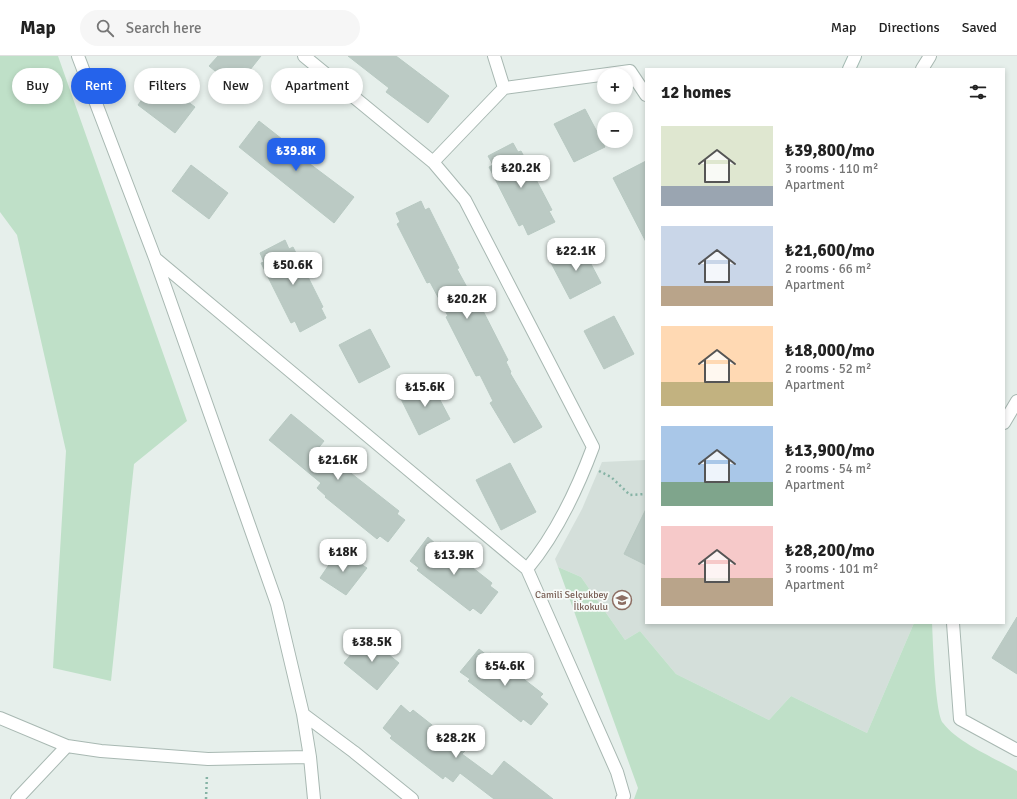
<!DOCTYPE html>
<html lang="en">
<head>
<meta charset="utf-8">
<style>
	body { margin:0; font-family:Signika,sans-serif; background:#f6f6f6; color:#222; height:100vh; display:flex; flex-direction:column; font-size:15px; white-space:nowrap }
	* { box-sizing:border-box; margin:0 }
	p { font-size:13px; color:#767676 }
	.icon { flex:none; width:22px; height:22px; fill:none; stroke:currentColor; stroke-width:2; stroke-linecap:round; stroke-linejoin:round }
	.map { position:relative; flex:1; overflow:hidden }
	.side { position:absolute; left:645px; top:12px; width:360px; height:556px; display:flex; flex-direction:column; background:#fff; border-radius:0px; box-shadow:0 2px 6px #0003 }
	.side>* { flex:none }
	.top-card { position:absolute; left:12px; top:12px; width:380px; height:36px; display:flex; gap:8px }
	.buttons { position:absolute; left:597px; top:12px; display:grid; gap:8px }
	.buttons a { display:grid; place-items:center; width:36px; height:36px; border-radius:50%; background:#fff; box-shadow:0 2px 6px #0003; font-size:20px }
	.price { position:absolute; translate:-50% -34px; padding:0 9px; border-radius:8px; background:#fff; color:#222; font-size:13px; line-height:26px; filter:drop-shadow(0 1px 2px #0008) }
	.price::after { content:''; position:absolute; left:50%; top:24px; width:12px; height:9px; margin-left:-6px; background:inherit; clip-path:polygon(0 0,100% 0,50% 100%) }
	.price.on { background:#2563eb; color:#fff }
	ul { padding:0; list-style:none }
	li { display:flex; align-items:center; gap:12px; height:100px; padding:0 16px }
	li span { display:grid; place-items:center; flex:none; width:112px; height:80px; border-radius:0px; color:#555 }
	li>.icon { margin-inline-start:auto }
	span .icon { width:48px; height:48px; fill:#fffc; stroke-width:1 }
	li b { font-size:17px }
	h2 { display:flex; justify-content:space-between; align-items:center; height:48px; padding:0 16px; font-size:17px }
	.tag { padding:0 14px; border-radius:18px; background:#fff; box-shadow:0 2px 6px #0003; font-size:14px; line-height:36px }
	.tag.on { background:#2563eb; color:#fff }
	header { display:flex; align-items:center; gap:24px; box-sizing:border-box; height:56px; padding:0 20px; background:#fff; border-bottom:1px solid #e0e0e0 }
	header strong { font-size:19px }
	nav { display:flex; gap:22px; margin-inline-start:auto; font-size:14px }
	.search { width:280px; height:36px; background:#f6f6f6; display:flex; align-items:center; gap:10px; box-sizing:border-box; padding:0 14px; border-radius:22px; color:#767676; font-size:15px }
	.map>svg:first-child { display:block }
</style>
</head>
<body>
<header>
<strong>Map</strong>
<div class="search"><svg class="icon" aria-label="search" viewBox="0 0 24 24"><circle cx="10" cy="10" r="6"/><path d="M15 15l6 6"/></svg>Search here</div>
<nav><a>Map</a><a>Directions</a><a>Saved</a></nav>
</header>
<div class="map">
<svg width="1017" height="743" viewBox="0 0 1017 743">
	<rect width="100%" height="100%" fill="#e6efeb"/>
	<!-- built -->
	<path fill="#d4dfda" d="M 646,404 L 646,567 L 914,567 L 867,677 L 791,640 L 769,664 L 676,618 L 640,575 L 625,584 L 581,521 L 558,511 L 555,503 L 582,453 L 602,406 Z"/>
	<!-- green -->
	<path fill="#bfe0c8" d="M 0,0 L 58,0 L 187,365 L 134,408 L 111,625 L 53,612 L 66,395 L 17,179 L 0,156 Z
		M 558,511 L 581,521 L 625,584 L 640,575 L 676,618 L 769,664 L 791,640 L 867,677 L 914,567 L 932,567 C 933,584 935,657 943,667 C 958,687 995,702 1017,715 L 1017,743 L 634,743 L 638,732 Z"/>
	<!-- building -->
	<path fill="#bbcac4" stroke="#b8c9c2" d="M 218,0 L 261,0 L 238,29 L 229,21 L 226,24 L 209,10 Z
		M 348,0 L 396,0 L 449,40 L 428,67 L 386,36 L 389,32 Z
		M 157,23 L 195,51 L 175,77 L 138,49 Z
		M 585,53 L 605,91 L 574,106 L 554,68 Z
		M 259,65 L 296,94 L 294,96 L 354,141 L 334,167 L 239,91 Z
		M 513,87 L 518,96 L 521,95 L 552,154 L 549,155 L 555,166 L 528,179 L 523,168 L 519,170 L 489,111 L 493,109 L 488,100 Z
		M 646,105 L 646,186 L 613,122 Z
		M 191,109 L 228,137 L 209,163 L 172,135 Z
		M 421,145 L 425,154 L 429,152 L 459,212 L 457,213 L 475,246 L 478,245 L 508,304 L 506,306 L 511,316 L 510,317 L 542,371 L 514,387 L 490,347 L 493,345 L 480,319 L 476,320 L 446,261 L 448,260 L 430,226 L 427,227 L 397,168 L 400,166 L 396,157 Z
		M 285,184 L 289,193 L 293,191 L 323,251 L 321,252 L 326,262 L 300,276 L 295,265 L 291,267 L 261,207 L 264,206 L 260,197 Z
		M 581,189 L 601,227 L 570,243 L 550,205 Z
		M 614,260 L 634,298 L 604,313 L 584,275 Z
		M 370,273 L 390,311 L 359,327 L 339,289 Z
		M 430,325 L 450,363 L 419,379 L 400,341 Z
		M 291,358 L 324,385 L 316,395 L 345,416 L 347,414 L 399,455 L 397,458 L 405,464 L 388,486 L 380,480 L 377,483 L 325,441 L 326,440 L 317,432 L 321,427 L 269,384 Z
		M 510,407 L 536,456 L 501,474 L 476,424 Z
		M 646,453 L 646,509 L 624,498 Z
		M 428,481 L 437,489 L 440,486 L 492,527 L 490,530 L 498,536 L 481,558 L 473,552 L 470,555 L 417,514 L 419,512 L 410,505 Z
		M 339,494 L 367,512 L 346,539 L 320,522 Z
		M 1017,561 L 1017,618 L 992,602 Z
		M 366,580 L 399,607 L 377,634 L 344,607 Z
		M 479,593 L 488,600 L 490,597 L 543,638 L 540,641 L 548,648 L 531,669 L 523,663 L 521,666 L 468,625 L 470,623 L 460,616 Z
		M 401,649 L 410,657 L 413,654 L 465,695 L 462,698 L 492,720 L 504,705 L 553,743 L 494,743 L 460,717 L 453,726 L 445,720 L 443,723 L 390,682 L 392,680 L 383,672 Z"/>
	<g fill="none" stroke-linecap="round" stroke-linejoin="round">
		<!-- street casing -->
		<g stroke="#a8b8b2" stroke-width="14">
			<path id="street" d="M 78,0 L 155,202 L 277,548 L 303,658 L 310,701 L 314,743
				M 304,0 L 433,106 L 504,32
				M 494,0 L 504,32 L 630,15 L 646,39
				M 922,13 L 930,0
				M 433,106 L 465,144 L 593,391 C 577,434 557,477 527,513 L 617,716 L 624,740 L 622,743
				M 156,203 L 527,513
				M 1004,367 L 1017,345
				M 953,567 L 960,663 L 1017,694
				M 303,658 L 354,696 L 412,743
				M 0,662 L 67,690 L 101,695 L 208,703 L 310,701
				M 17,743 L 67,690"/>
		</g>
		<!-- secondary casing -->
		<g stroke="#a4bbb3" stroke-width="14">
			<path id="secondary" d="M 849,13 L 855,0"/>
		</g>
		<!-- path -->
		<path stroke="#86b3a5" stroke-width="2.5" stroke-dasharray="2 3" stroke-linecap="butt" d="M 599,415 L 611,421 L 630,439 L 646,438
			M 206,743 L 207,718"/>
		<!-- street -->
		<use href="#street" stroke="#fff" stroke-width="12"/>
		<!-- secondary -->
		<use href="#secondary" stroke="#fff" stroke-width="12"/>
	</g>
	<!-- icons -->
	<defs>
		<g id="school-ring" transform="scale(1)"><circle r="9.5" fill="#f7fbf9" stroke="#8d6e63" stroke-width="1.5"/><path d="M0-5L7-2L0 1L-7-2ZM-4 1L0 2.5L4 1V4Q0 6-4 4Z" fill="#8d6e63"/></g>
	</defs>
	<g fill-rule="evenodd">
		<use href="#school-ring" x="622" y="544"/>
	</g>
	<g text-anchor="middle" stroke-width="3.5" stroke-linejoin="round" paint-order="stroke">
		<!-- education labels -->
		<g font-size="10" fill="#785e54" stroke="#f7fbf9" text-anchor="end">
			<text x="608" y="542">Camili Selçukbey<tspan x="608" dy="12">İlkokulu</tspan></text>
		</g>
	</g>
</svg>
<div class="buttons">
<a>+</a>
<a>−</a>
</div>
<b class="price on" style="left:296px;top:116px">₺39.8K</b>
<b class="price" style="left:521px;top:133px">₺20.2K</b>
<b class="price" style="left:576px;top:216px">₺22.1K</b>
<b class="price" style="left:293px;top:230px">₺50.6K</b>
<b class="price" style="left:467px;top:264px">₺20.2K</b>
<b class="price" style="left:425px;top:352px">₺15.6K</b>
<b class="price" style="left:338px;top:425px">₺21.6K</b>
<b class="price" style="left:343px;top:517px">₺18K</b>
<b class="price" style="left:454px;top:520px">₺13.9K</b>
<b class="price" style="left:372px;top:607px">₺38.5K</b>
<b class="price" style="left:505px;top:631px">₺54.6K</b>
<b class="price" style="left:456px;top:703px">₺28.2K</b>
<div class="top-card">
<a class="tag">Buy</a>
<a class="tag on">Rent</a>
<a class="tag">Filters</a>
<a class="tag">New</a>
<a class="tag">Apartment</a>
</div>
<section class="side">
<h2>12 homes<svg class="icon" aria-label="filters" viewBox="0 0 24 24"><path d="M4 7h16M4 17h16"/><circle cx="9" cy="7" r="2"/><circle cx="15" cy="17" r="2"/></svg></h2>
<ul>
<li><span style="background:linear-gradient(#dfe7d0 75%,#9aa5b1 0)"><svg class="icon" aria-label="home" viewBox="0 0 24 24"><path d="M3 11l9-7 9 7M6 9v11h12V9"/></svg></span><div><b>₺39,800/mo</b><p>3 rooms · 110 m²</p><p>Apartment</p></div></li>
<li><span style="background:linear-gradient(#c9d6e8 75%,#b9a48a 0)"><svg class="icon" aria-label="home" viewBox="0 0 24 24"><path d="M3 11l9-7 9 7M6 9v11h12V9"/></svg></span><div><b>₺21,600/mo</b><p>2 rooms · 66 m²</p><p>Apartment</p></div></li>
<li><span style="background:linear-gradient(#ffd9b3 70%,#c2b280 0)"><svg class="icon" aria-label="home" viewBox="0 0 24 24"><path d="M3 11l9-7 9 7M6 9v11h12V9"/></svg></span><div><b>₺18,000/mo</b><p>2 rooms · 52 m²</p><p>Apartment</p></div></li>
<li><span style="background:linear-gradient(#a9c7e8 70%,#7fa58c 0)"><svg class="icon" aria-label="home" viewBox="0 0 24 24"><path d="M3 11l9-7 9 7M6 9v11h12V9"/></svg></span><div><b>₺13,900/mo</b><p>2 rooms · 54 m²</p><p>Apartment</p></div></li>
<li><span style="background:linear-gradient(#f6c9c9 65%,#b9a48a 0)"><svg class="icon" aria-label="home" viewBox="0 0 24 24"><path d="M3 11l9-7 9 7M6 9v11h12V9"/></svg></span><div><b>₺28,200/mo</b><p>3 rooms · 101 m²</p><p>Apartment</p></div></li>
</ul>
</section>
</div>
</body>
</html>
